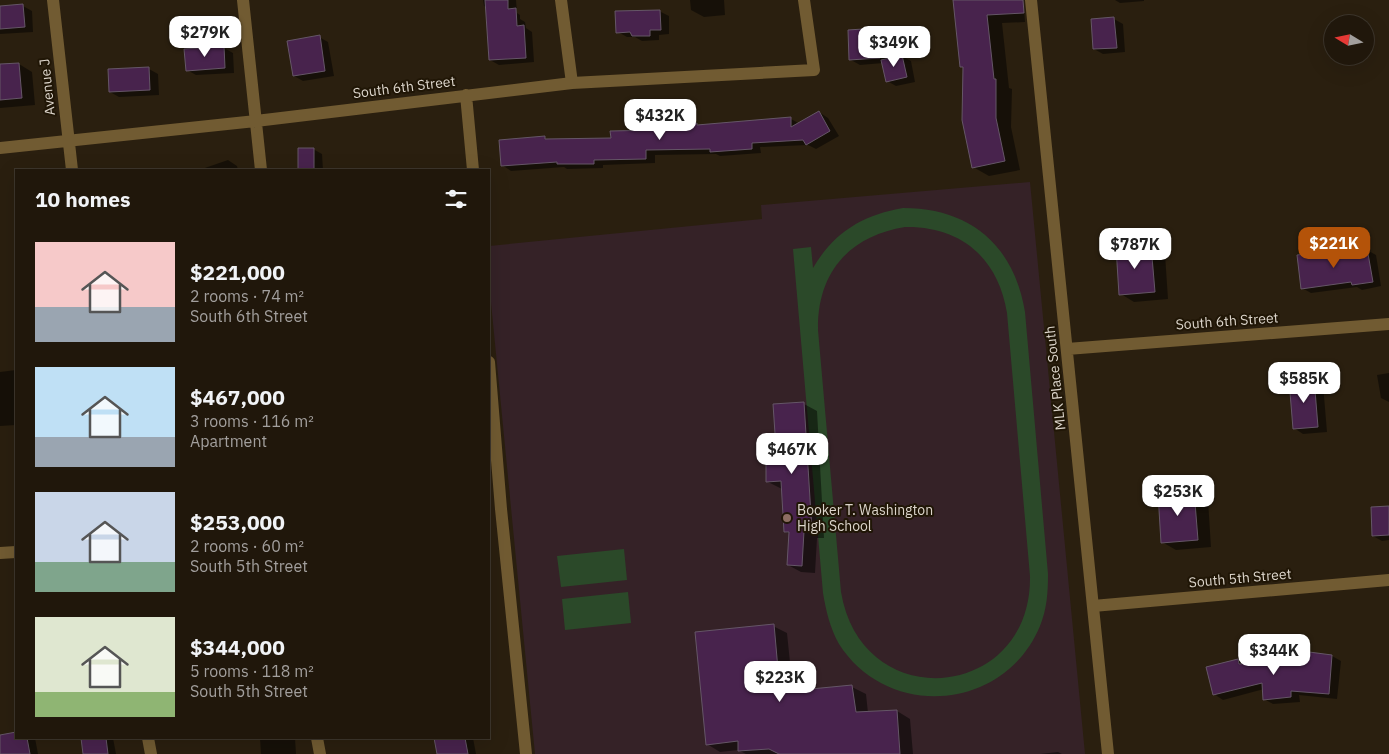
<!DOCTYPE html>
<html lang="en">
<head>
<meta charset="utf-8">
<style>
	body { margin:0; font-family:"IBM Plex Sans",sans-serif; background:#282014; color:#f1f3f6; height:100vh; display:flex; flex-direction:column; font-size:19px; white-space:nowrap }
	* { box-sizing:border-box; margin:0 }
	p { font-size:16px; color:#a29f9d }
	.icon { flex:none; width:28px; height:28px; fill:none; stroke:currentColor; stroke-width:2; stroke-linecap:round; stroke-linejoin:round }
	.map { position:relative; flex:1; overflow:hidden }
	.details { position:absolute; left:15px; top:169px; width:475px; height:570px; display:flex; flex-direction:column; background:#20170b; border-radius:0px; box-shadow:0 5px 20px #0002,0 0 0 1px #3d362c }
	.details>* { flex:none }
	.needle { width:32px; rotate:280deg }
	.fabs { position:absolute; left:1324px; top:15px; display:grid; gap:10px }
	.fabs a { display:grid; place-items:center; width:50px; height:50px; border-radius:50%; background:#20170b; box-shadow:0 5px 20px #0002,0 0 0 1px #3d362c; font-size:25px }
	.price { position:absolute; translate:-50% -42px; padding:0 11px; border-radius:10px; background:#fff; color:#222; font-size:16px; line-height:32px; filter:drop-shadow(0 1px 2px #0008) }
	.price::after { content:''; position:absolute; left:50%; top:30px; width:15px; height:11px; margin-left:-8px; background:inherit; clip-path:polygon(0 0,100% 0,50% 100%) }
	.price.selected { background:#b45309; color:#fff }
	ul { padding:0; list-style:none }
	li { display:flex; align-items:center; gap:15px; height:125px; padding:0 20px }
	li span { display:grid; place-items:center; flex:none; width:140px; height:100px; border-radius:0px; color:#555 }
	li>.icon { margin-inline-start:auto }
	span .icon { width:60px; height:60px; fill:#fffc; stroke-width:1 }
	li b { font-size:21px }
	h2 { display:flex; justify-content:space-between; align-items:center; height:60px; padding:0 20px; font-size:21px }
	.map>svg:first-child { display:block }
</style>
</head>
<body>
<div class="map">
<svg width="1389" height="754" viewBox="0 0 1389 754">
	<rect width="100%" height="100%" fill="#2a1f0f"/>
	<!-- commercial -->
	<path fill="#352227" d="M 1030,182 L 1085,754 L 535,754 L 489,282 L 489,246 L 762,219 L 761,205 Z"/>
	<!-- park -->
	<path fill="#2b4929" fill-rule="evenodd" d="M 903,208 C 970,208 1014,245 1025,312 L 1048,574 C 1048,592 1047,609 1040,626 C 1005,711 888,721 839,644 C 830,628 826,611 823,593 L 793,249 L 811,247 L 813,268 C 834,232 863,215 903,208 ZM 905,227 C 961,226 998,258 1007,313 L 1030,576 C 1032,701 862,717 841,592 L 818,330 C 817,273 849,236 905,227 Z
		M 624,549 L 627,580 L 561,587 L 557,556 Z
		M 628,592 L 631,623 L 565,630 L 562,599 Z"/>
	<!-- shadow -->
	<path fill="#0007" d="M 483,0 L 516,0 L 517,13 L 520,15 L 520,19 L 525,22 L 526,28 L 532,32 L 534,62 L 499,65 L 490,60 L 487,8 L 484,6 Z
		M 690,0 L 724,0 L 725,15 L 704,17 L 691,10 Z
		M 954,0 L 1011,0 L 1024,8 L 1025,22 L 1002,23 L 1009,88 L 1012,89 L 1011,127 L 1020,170 L 989,176 L 973,167 L 964,68 L 961,66 Z
		M 1115,0 L 1144,0 L 1144,1 L 1120,3 Z
		M 23,6 L 32,11 L 33,32 L 0,34 L 0,7 Z
		M 659,11 L 669,16 L 669,34 L 659,35 L 659,40 L 642,41 L 635,37 L 627,37 L 618,32 Z
		M 1114,19 L 1123,24 L 1125,52 L 1103,54 L 1094,49 Z
		M 878,29 L 887,34 L 889,59 L 902,56 L 911,61 L 915,82 L 896,86 L 887,81 L 883,63 L 860,65 L 851,60 Z
		M 319,37 L 328,42 L 334,76 L 303,81 L 294,76 Z
		M 224,48 L 233,53 L 234,73 L 196,75 L 187,70 Z
		M 19,64 L 32,72 L 35,105 L 0,108 L 0,65 Z
		M 149,69 L 158,74 L 159,95 L 119,97 L 110,92 Z
		M 819,112 L 828,118 L 839,136 L 816,149 L 808,145 L 760,147 L 761,153 L 720,156 L 716,154 L 655,155 L 655,163 L 603,165 L 603,168 L 567,169 L 564,167 L 511,171 L 502,165 L 544,138 L 549,140 L 612,139 L 656,131 L 656,125 L 697,124 L 700,126 L 791,119 L 800,124 Z
		M 313,149 L 322,154 L 323,170 L 300,170 Z
		M 228,160 L 237,166 L 238,170 L 199,170 Z
		M 1151,246 L 1165,254 L 1168,299 L 1134,302 L 1121,294 Z
		M 1367,250 L 1376,255 L 1381,286 L 1362,290 L 1357,287 L 1311,293 L 1302,288 L 1330,252 L 1335,255 Z
		M 16,370 L 16,425 L 0,426 L 0,372 Z
		M 1389,373 L 1389,402 L 1381,398 L 1377,375 Z
		M 1314,379 L 1323,384 L 1327,432 L 1303,434 L 1294,428 Z
		M 804,404 L 817,411 L 824,538 L 817,538 L 815,573 L 801,572 L 788,565 L 790,534 L 785,532 L 782,489 L 768,482 L 778,464 Z
		M 1194,492 L 1208,500 L 1211,547 L 1176,550 L 1162,542 Z
		M 1389,508 L 1389,540 L 1382,541 L 1373,536 Z
		M 773,626 L 787,633 L 793,692 L 852,687 L 866,694 L 868,713 L 897,711 L 910,719 L 913,754 L 746,754 L 738,750 L 720,752 L 707,744 Z
		M 1310,654 L 1332,656 L 1341,661 L 1337,699 L 1299,695 L 1300,702 L 1273,704 L 1264,699 L 1264,689 L 1223,700 L 1214,694 L 1237,660 L 1244,664 L 1310,659 Z
		M 16,733 L 16,738 L 35,738 L 38,754 L 0,754 L 0,736 Z
		M 82,738 L 113,738 L 116,754 L 84,754 Z
		M 260,738 L 295,738 L 296,754 L 261,754 Z
		M 436,738 L 473,738 L 476,754 L 439,754 Z
		M 1058,752 L 1062,754 L 1040,754 Z"/>
	<!-- building -->
	<path fill="#48234d" stroke="#655667" d="M 485,0 L 508,0 L 508,9 L 516,8 L 517,26 L 524,25 L 526,58 L 489,60 Z
		M 953,0 L 1023,0 L 1024,13 L 987,15 L 994,79 L 996,79 L 996,118 L 1005,161 L 972,168 L 962,120 L 963,67 L 960,67 Z
		M 23,4 L 25,27 L 0,29 L 0,6 Z
		M 660,10 L 661,30 L 650,30 L 650,36 L 632,36 L 630,32 L 616,33 L 615,11 Z
		M 1114,17 L 1117,48 L 1093,49 L 1091,19 Z
		M 878,28 L 880,58 L 849,60 L 848,30 Z
		M 320,35 L 325,71 L 293,76 L 287,41 Z
		M 224,46 L 225,68 L 186,71 L 184,49 Z
		M 902,55 L 907,77 L 886,82 L 881,60 Z
		M 19,63 L 22,98 L 0,100 L 0,64 Z
		M 149,67 L 150,90 L 109,92 L 108,69 Z
		M 819,111 L 830,131 L 806,145 L 803,140 L 752,143 L 752,149 L 710,152 L 710,149 L 646,150 L 646,159 L 594,160 L 594,164 L 557,164 L 557,162 L 501,166 L 499,140 L 545,136 L 545,139 L 611,138 L 610,131 L 655,130 L 654,124 L 697,123 L 697,125 L 791,117 L 791,127 Z
		M 298,148 L 314,148 L 314,170 L 298,170 Z
		M 1151,245 L 1155,292 L 1119,295 L 1116,247 Z
		M 1367,248 L 1373,282 L 1352,285 L 1351,282 L 1301,289 L 1297,255 L 1330,251 L 1330,255 Z
		M 1314,378 L 1318,427 L 1293,429 L 1289,380 Z
		M 804,402 L 812,531 L 804,531 L 802,566 L 787,565 L 789,532 L 784,532 L 781,481 L 766,482 L 766,463 L 777,463 L 773,404 Z
		M 1194,490 L 1198,540 L 1161,543 L 1158,493 Z
		M 1389,506 L 1389,535 L 1372,536 L 1371,507 Z
		M 774,624 L 780,692 L 852,685 L 856,712 L 897,710 L 900,754 L 779,754 L 769,749 L 738,751 L 738,741 L 706,745 L 695,632 Z
		M 1309,652 L 1332,655 L 1329,694 L 1291,691 L 1291,697 L 1263,700 L 1262,683 L 1213,695 L 1206,667 L 1238,659 L 1239,664 L 1309,658 Z
		M 16,732 L 16,738 L 27,738 L 30,754 L 0,754 L 0,735 Z
		M 81,738 L 106,738 L 108,754 L 83,754 Z
		M 434,738 L 465,738 L 468,754 L 437,754 Z"/>
	<g fill="none" stroke-linecap="round" stroke-linejoin="round">
		<!-- minor -->
		<path stroke="#715b32" stroke-width="12" d="M 53,0 L 72,170
			M 243,0 L 261,170
			M 561,0 L 572,83
			M 1031,0 L 1108,754
			M 466,95 L 473,170
			M 0,148 L 256,121 L 572,83 L 814,70 L 804,0
			M 1067,349 L 1389,324
			M 489,362 L 501,509 L 526,754
			M 0,553 L 16,552
			M 1093,606 L 1389,580
			M 148,738 L 151,754
			M 317,738 L 320,754"/>
	</g>
	<!-- markers -->
	<circle fill="#8d6e63" stroke="#201606" stroke-width="2" cx="787" cy="518" r="5"/>
	<g text-anchor="middle" stroke-width="4" stroke-linejoin="round" paint-order="stroke">
		<!-- street labels -->
		<g font-size="14" fill="#dcd5cb" stroke="#201606">
			<text transform="translate(47 87) rotate(-96)" y="5">Avenue J</text>
			<text transform="translate(404 87) rotate(-7)" y="5">South 6th Street</text>
			<text transform="translate(1227 321) rotate(-4)" y="5">South 6th Street</text>
			<text transform="translate(1055 378) rotate(-96)" y="5">MLK Place South</text>
			<text transform="translate(1240 578) rotate(-5)" y="5">South 5th Street</text>
		</g>
		<!-- poi labels -->
		<g font-size="14" fill="#dcd5cb" stroke="#201606" text-anchor="start">
			<text x="797" y="515">Booker T. Washington<tspan x="797" dy="16">High School</tspan></text>
		</g>
	</g>
</svg>
<div class="fabs">
<a><svg class="needle" viewBox="-14 -14 28 28"><path d="M0-13l5 13h-10z" fill="#e53935"/><path d="M0 13l5-13h-10z" fill="#a29f9d"/></svg></a>
</div>
<b class="price" style="left:205px;top:58px">$279K</b>
<b class="price" style="left:894px;top:68px">$349K</b>
<b class="price" style="left:660px;top:141px">$432K</b>
<b class="price selected" style="left:1334px;top:269px">$221K</b>
<b class="price" style="left:1135px;top:270px">$787K</b>
<b class="price" style="left:1304px;top:404px">$585K</b>
<b class="price" style="left:792px;top:475px">$467K</b>
<b class="price" style="left:1178px;top:517px">$253K</b>
<b class="price" style="left:1274px;top:676px">$344K</b>
<b class="price" style="left:780px;top:703px">$223K</b>
<section class="details">
<h2>10 homes<svg class="icon" aria-label="filters" viewBox="0 0 24 24"><path d="M4 7h16M4 17h16"/><circle cx="9" cy="7" r="2"/><circle cx="15" cy="17" r="2"/></svg></h2>
<ul>
<li><span style="background:linear-gradient(#f6c9c9 65%,#9aa5b1 0)"><svg class="icon" aria-label="home" viewBox="0 0 24 24"><path d="M3 11l9-7 9 7M6 9v11h12V9"/></svg></span><div><b>$221,000</b><p>2 rooms · 74 m²</p><p>South 6th Street</p></div></li>
<li><span style="background:linear-gradient(#bfe0f5 70%,#9aa5b1 0)"><svg class="icon" aria-label="home" viewBox="0 0 24 24"><path d="M3 11l9-7 9 7M6 9v11h12V9"/></svg></span><div><b>$467,000</b><p>3 rooms · 116 m²</p><p>Apartment</p></div></li>
<li><span style="background:linear-gradient(#c9d6e8 70%,#7fa58c 0)"><svg class="icon" aria-label="home" viewBox="0 0 24 24"><path d="M3 11l9-7 9 7M6 9v11h12V9"/></svg></span><div><b>$253,000</b><p>2 rooms · 60 m²</p><p>South 5th Street</p></div></li>
<li><span style="background:linear-gradient(#dfe7d0 75%,#8fb573 0)"><svg class="icon" aria-label="home" viewBox="0 0 24 24"><path d="M3 11l9-7 9 7M6 9v11h12V9"/></svg></span><div><b>$344,000</b><p>5 rooms · 118 m²</p><p>South 5th Street</p></div></li>
</ul>
</section>
</div>
</body>
</html>
